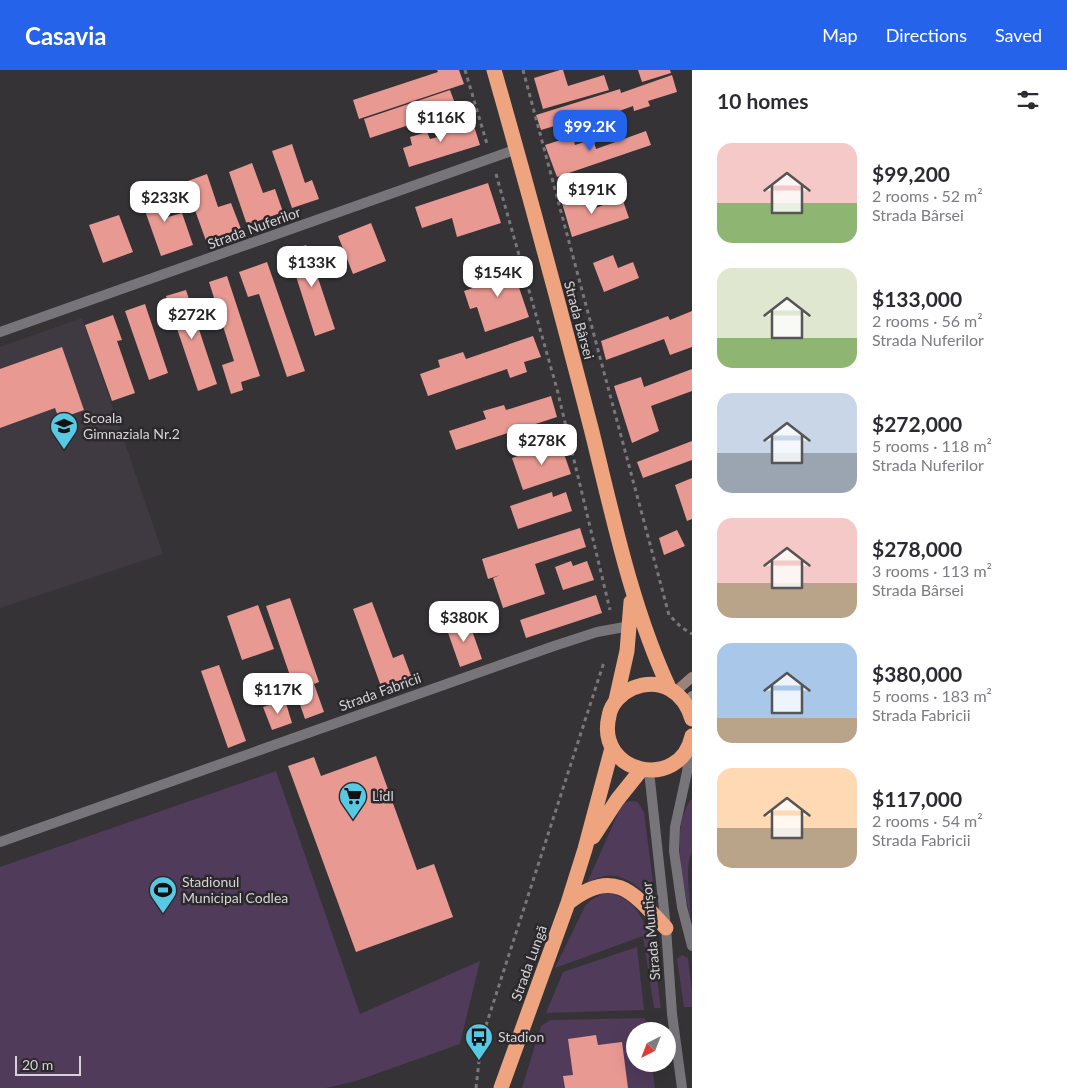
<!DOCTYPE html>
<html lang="en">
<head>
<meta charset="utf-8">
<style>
	body { margin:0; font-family:Lato,sans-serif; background:#f2f2f3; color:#2b2b33; height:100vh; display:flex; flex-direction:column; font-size:19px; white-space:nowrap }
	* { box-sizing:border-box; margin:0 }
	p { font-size:16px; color:#7c7c81 }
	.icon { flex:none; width:28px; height:28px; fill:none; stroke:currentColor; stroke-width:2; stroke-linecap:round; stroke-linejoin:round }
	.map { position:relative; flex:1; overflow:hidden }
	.details { display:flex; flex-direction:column; background:#fff; width:375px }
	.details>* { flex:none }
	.needle { width:32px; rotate:222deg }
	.buttons { position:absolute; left:626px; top:952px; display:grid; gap:10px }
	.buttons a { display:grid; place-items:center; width:50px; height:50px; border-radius:50%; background:#fff; box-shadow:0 5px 20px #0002; font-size:25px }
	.scale { position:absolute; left:15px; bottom:12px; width:66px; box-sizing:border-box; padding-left:5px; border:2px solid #d5d3d5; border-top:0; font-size:14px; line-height:18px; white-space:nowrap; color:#d5d3d5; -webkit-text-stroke:4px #2b292c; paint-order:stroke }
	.price { position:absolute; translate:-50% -42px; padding:0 11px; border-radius:10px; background:#fff; color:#222; font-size:16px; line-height:32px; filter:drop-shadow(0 1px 2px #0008) }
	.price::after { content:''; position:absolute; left:50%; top:30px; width:15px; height:11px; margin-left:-8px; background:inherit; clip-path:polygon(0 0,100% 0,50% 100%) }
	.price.current { background:#2563eb; color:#fff }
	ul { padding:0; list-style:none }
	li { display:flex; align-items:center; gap:15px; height:125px; padding:0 25px }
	li span { display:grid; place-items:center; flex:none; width:140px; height:100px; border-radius:15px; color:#555 }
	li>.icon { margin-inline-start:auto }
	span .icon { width:60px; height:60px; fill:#fffc; stroke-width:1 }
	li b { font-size:21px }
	h2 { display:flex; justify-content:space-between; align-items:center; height:60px; padding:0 25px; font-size:21px }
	header { display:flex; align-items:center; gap:30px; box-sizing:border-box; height:70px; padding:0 25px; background:#2563eb; color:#fff }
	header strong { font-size:24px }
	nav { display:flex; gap:28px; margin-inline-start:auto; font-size:18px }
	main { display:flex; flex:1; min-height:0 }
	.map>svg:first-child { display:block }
</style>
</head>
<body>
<header>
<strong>Casavia</strong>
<nav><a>Map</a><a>Directions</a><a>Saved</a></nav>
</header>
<main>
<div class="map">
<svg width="692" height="1018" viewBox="0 0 692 1018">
	<rect width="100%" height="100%" fill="#353336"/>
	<!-- built -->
	<path fill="#3f3a42" d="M 82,248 L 163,484 L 0,538 L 0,277 Z"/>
	<!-- green -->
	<path fill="#503b5b" d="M 276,701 L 360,944 L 480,891 L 460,974 L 356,1011 L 326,1018 L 0,1018 L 0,797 Z
		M 692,728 L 692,781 C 683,803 692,827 690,848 C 684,814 669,758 692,728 Z
		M 630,731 L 638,732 L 644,742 L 656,835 C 637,813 616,795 587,813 L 620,739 L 623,733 Z
		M 604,823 C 655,825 655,901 661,938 L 654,938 L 643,866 L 555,898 L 585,836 L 591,830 Z
		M 637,877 L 644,940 L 546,943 L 563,902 Z
		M 682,885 L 688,888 L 692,922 L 692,937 L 684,937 L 677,889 Z
		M 645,948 L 647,961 L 635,961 L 635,994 L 652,994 L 655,1018 L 522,1018 L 541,956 L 550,950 Z"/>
	<!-- building -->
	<path fill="#e89992" d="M 437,0 L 459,0 L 464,14 L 359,49 L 353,30 L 438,2 Z
		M 560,0 L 563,0 L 568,16 L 604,5 L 609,20 L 543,39 L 534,8 Z
		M 638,0 L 670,0 L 671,3 L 642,12 Z
		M 672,5 L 677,22 L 648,31 L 650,36 L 634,41 L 633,36 L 600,48 L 598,43 L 541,60 L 536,45 L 620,19 L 621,23 Z
		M 450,20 L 457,39 L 370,68 L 364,49 Z
		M 453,50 L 455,59 L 473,53 L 480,75 L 409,97 L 403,78 L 412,75 L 410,67 L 427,62 L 430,69 L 438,67 L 435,56 Z
		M 646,61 L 651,75 L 557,107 L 545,75 L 573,66 L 575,75 L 593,69 L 596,79 Z
		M 292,74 L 305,113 L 312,110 L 319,129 L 292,138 L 272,81 Z
		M 252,93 L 263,123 L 275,119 L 283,142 L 247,155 L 229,102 Z
		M 207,104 L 218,137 L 231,133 L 241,159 L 206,171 L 185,112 Z
		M 488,113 L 501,153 L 457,167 L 452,148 L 422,158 L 415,137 Z
		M 156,115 L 168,147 L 182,143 L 193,175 L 161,186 L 138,121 Z
		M 586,125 L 590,140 L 622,128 L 629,148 L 572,167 L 562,133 Z
		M 119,145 L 133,182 L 103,193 L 89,155 Z
		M 371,153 L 386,191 L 353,204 L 338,166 Z
		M 306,175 L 308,180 L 317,178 L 324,200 L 316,202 L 335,259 L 315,266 L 288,181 Z
		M 613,185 L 618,198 L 633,192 L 639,208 L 604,222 L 593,193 Z
		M 510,191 L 529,247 L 485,262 L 477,237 L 470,239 L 464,221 L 482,215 L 478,202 Z
		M 267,192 L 305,301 L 287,307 L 259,224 L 248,227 L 239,202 Z
		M 227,206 L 260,306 L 241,312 L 243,320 L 231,324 L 222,295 L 234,291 L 209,212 Z
		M 186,220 L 217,314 L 198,321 L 166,226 Z
		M 145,234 L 168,303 L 149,310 L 125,241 Z
		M 692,241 L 692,277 L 670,285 L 664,269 L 606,290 L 601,271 L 668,246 L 670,250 Z
		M 113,245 L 122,270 L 117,271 L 135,323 L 112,331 L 85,255 Z
		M 533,266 L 541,287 L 524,292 L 527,302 L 510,308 L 507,299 L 428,326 L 420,304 L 440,297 L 438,290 L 463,282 L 466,289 Z
		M 62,277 L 84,340 L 59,349 L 55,338 L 0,358 L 0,299 Z
		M 692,299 L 692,321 L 651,336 L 659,361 L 632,373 L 614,316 L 641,307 L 644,317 Z
		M 551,326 L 557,347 L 456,380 L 449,361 L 486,349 L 483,341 L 504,335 L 506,340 Z
		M 692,371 L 692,390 L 643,408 L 637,392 Z
		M 560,372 L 571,404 L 523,420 L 512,388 Z
		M 692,408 L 692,449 L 687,451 L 675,415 Z
		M 552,422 L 553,427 L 566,422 L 572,441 L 518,459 L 510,436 Z
		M 580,458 L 586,477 L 535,494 L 545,524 L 503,538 L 493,508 L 500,505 L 488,509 L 482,489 Z
		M 677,460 L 685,476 L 664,485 L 659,468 Z
		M 571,491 L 573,496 L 587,491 L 594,510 L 563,520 L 555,497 Z
		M 596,525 L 602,543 L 526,568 L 520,550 Z
		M 290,528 L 319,612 L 314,614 L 324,642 L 305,649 L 266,536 Z
		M 372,532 L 393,588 L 403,584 L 413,611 L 383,622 L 353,539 Z
		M 258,535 L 274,579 L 242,590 L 227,546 Z
		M 468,549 L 482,589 L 460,597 L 446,557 Z
		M 219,595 L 246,671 L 228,678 L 201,601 Z
		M 285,630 L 292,653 L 272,660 L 263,637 Z
		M 376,686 L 417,800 L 434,794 L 453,847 L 356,882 L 288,696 L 314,687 L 321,706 Z
		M 596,965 L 598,975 L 622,972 L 628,1018 L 565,1018 L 563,1006 L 573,1005 L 568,969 Z"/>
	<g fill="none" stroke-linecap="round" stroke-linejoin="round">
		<!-- path -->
		<path stroke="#797779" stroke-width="3" stroke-dasharray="4 4" stroke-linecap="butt" d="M 465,0 L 487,74
			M 523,0 L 669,545 L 681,557 L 692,564
			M 496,104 L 557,319 L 610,540
			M 476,1018 L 479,991 L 478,980 L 604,592"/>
		<!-- street -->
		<path stroke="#777579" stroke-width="10" d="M 0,262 L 517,79
			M 690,678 L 687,702 L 675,757 L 674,781 L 682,837 L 692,876
			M 649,701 L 666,858 L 672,944 L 682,1018
			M 0,772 L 554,576 L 597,562 L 630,556"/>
		<!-- secondary -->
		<path stroke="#9b837a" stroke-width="10" d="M 675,622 L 692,607
			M 687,635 L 692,626"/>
		<!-- highway -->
		<path stroke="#eea47e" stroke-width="15" d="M 494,0 C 528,119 560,238 591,358 C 613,446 631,536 669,618
			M 616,630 L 627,581 L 631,532
			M 692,649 C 684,622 661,607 633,618 C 622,623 611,633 609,646 C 595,704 680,722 692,666
			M 593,767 L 617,730 L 641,700
			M 568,833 C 614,796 634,823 666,858
			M 501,1018 L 568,833 L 585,779 L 612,678"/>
	</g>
	<!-- icons -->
	<defs>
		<g id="school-pin" transform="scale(1.4375)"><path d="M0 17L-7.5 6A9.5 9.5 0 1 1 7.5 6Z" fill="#58c9e3" stroke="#2b292c"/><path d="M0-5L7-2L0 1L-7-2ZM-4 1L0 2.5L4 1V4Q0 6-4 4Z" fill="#111"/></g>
		<g id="supermarket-pin" transform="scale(1.4375)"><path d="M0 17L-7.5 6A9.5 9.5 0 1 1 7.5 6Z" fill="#58c9e3" stroke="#2b292c"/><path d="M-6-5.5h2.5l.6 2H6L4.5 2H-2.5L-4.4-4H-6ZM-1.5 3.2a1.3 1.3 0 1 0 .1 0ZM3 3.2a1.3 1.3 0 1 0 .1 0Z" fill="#111"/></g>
		<g id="stadium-pin" transform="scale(1.4375)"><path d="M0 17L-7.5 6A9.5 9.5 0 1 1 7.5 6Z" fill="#58c9e3" stroke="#2b292c"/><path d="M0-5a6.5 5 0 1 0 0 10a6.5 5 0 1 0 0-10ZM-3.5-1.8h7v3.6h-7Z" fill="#111"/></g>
		<g id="bus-pin" transform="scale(1.4375)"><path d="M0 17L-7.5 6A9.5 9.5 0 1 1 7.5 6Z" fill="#58c9e3" stroke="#2b292c"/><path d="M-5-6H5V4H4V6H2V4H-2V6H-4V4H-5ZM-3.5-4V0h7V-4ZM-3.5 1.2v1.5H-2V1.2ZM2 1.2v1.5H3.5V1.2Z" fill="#111"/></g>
	</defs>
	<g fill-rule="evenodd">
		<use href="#school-pin" x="64" y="356"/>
		<use href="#supermarket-pin" x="353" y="726"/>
		<use href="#stadium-pin" x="163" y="820"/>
		<use href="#bus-pin" x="479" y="967"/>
	</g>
	<g text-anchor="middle" stroke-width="5" stroke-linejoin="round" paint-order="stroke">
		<!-- street labels -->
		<g font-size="14" fill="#d5d3d5" stroke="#2b292c">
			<text transform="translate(254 158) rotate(-20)" y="5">Strada Nuferilor</text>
			<text transform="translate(579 250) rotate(75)" y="5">Strada Bârsei</text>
			<text transform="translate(380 622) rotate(-20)" y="5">Strada Fabricii</text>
			<text transform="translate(651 861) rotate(-95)" y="5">Strada Muntișor</text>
			<text transform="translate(529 893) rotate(-70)" y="5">Strada Lungă</text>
		</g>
		<!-- poi labels -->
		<g font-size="14" fill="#d5d3d5" stroke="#2b292c" text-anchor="start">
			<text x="83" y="353">Scoala<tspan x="83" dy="16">Gimnaziala Nr.2</tspan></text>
			<text x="372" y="731">Lidl</text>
			<text x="182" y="817">Stadionul<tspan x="182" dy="16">Municipal Codlea</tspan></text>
			<text x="498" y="972">Stadion</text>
		</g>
	</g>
</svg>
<div class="buttons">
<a><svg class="needle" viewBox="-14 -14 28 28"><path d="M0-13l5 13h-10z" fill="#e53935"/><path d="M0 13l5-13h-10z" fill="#7c7c81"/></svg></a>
</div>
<div class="scale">20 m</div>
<b class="price" style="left:441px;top:73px">$116K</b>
<b class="price current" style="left:590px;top:82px">$99.2K</b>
<b class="price" style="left:592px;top:145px">$191K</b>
<b class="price" style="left:165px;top:153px">$233K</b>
<b class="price" style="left:312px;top:218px">$133K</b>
<b class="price" style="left:498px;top:228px">$154K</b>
<b class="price" style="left:192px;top:270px">$272K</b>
<b class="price" style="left:542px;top:396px">$278K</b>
<b class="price" style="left:464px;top:573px">$380K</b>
<b class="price" style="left:278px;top:645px">$117K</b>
</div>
<section class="details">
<h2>10 homes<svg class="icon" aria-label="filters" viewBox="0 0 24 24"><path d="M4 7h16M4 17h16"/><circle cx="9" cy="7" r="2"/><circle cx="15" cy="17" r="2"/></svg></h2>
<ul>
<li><span style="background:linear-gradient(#f6c9c9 60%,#8fb573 0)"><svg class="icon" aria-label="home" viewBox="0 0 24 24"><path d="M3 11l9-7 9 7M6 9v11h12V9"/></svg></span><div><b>$99,200</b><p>2 rooms · 52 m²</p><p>Strada Bârsei</p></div></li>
<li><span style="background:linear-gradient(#dfe7d0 70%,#8fb573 0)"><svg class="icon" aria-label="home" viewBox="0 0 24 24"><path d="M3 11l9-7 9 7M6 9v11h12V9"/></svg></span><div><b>$133,000</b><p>2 rooms · 56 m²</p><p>Strada Nuferilor</p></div></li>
<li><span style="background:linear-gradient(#c9d6e8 60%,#9aa5b1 0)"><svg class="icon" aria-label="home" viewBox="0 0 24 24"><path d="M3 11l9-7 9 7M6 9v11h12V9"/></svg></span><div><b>$272,000</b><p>5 rooms · 118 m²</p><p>Strada Nuferilor</p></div></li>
<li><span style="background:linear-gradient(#f6c9c9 65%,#b9a48a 0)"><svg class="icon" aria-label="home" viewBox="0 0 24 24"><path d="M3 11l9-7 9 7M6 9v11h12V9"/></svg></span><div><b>$278,000</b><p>3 rooms · 113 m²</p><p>Strada Bârsei</p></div></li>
<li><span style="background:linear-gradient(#a9c7e8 75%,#b9a48a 0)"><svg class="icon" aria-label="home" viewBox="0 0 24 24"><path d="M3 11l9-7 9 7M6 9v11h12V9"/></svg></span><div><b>$380,000</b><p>5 rooms · 183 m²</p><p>Strada Fabricii</p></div></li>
<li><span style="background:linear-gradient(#ffd9b3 60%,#b9a48a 0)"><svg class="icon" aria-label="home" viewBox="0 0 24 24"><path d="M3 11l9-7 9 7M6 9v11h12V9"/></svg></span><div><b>$117,000</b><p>2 rooms · 54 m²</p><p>Strada Fabricii</p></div></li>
</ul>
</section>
</main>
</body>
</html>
